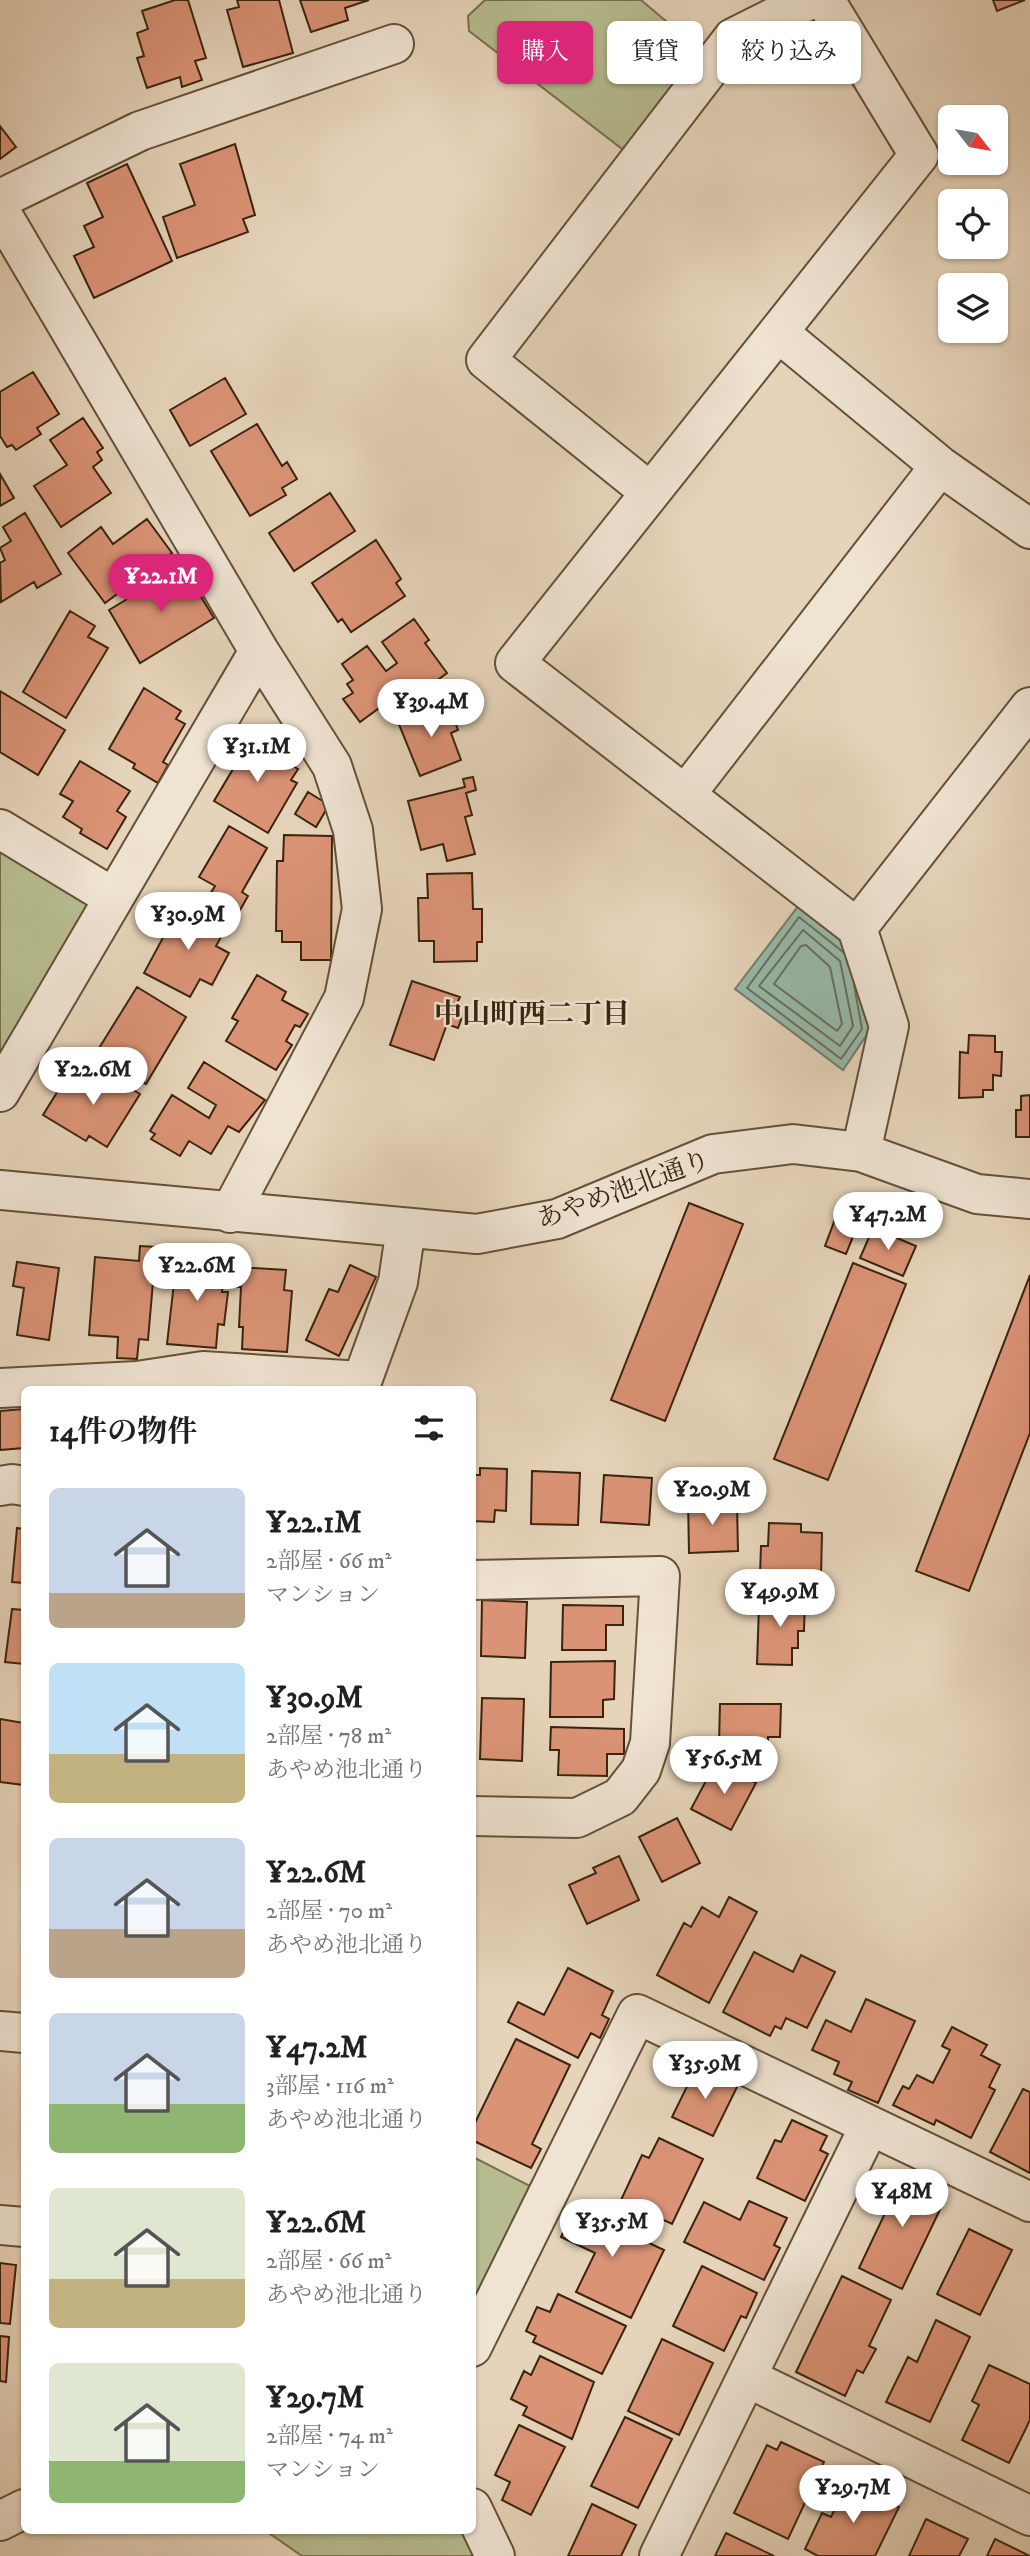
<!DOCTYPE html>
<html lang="ja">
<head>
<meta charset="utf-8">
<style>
	body { margin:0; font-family:"IM FELL DW Pica","Noto Serif JP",serif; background:#f6f6f6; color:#202124; height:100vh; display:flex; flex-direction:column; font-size:26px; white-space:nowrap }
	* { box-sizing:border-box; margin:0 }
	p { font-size:23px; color:#757577 }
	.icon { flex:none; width:38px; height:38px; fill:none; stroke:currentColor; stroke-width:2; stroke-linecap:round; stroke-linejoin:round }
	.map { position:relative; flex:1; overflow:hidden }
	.panel { position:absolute; left:21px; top:1386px; width:455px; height:1148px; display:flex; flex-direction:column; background:#fff; border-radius:10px; box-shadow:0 2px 5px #0004 }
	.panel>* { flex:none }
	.top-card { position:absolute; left:497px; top:21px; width:427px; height:63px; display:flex; gap:14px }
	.needle { width:46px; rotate:121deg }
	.tools { position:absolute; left:938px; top:105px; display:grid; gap:14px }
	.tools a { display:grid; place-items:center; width:70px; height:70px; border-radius:10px; background:#fff; box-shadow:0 2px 5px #0004; font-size:35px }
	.price { position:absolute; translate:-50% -60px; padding:0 16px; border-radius:24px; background:#fff; color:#222; font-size:23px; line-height:46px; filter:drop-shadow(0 2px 4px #0008) }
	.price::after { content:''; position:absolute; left:50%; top:42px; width:21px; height:16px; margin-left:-10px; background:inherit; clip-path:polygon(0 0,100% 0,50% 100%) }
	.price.on { background:#db2777; color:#fff }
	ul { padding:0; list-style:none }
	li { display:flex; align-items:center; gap:21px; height:175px; padding:0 28px }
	li span { display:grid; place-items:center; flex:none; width:196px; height:140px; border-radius:10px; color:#555 }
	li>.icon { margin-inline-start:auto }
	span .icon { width:84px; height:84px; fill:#fffc; stroke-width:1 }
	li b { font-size:30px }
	h2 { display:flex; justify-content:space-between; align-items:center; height:84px; padding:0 28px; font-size:30px }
	.tag { padding:0 24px; border-radius:10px; background:#fff; box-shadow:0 2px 5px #0004; font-size:24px; line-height:63px }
	.tag.on { background:#db2777; color:#fff }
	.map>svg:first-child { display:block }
</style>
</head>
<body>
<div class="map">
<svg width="1030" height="2556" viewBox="0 0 1030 2556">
	<rect width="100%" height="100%" fill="#e6d4ba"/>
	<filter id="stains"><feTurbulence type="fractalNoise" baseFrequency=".00286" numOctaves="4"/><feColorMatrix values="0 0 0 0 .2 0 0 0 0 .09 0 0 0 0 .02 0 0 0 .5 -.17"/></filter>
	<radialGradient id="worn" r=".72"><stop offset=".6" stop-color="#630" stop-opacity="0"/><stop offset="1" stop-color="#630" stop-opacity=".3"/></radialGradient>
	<!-- green -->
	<path fill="#b6bc8f" stroke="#78704e" stroke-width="2" d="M 485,0 L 641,0 L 705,54 L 626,152 L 469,31 L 468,16 Z
		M 0,846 L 97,902 L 0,1071 Z
		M 473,2157 L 530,2186 L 473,2304 Z
		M 266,2531 L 465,2531 L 473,2556 L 302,2556 Z"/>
	<!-- water -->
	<path fill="#97b9ab" stroke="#727d6c" stroke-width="2" d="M 799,905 L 854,952 L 870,1030 L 843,1070 L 735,989 Z"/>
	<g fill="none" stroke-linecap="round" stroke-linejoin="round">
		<!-- shore -->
		<path stroke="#686e5c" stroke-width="2" d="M 803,930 L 840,961 L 853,1026 L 840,1046 L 759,986 Z
			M 806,945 L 830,967 L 842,1024 L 837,1031 L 774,984 L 801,946 Z
			M 843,952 L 799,917 L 747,988 L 841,1059 L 862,1029 L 854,985"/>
	</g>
	<!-- building -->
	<path fill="#db9376" stroke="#3a240d" stroke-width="2" d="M 175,0 L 188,0 L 206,58 L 195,61 L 202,80 L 182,87 L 180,77 L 147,88 L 137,58 L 144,56 L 137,33 L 148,29 L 142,11 Z
		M 237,0 L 279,0 L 293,53 L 243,67 L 227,10 L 239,7 Z
		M 300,0 L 369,0 L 345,8 L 348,20 L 311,32 Z
		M 993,0 L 1025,0 L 997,11 Z
		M 0,126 L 16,147 L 0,159 Z
		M 235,144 L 255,215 L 243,219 L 248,232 L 177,258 L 163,217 L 195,205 L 180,164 Z
		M 127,164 L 172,261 L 94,298 L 74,256 L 94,247 L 84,226 L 103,217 L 87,183 Z
		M 33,372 L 59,414 L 37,428 L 41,434 L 16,450 L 12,445 L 7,447 L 0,436 L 0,392 Z
		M 225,378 L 246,414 L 190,446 L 170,410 Z
		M 83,418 L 103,448 L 97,452 L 102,460 L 93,467 L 111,493 L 61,527 L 34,486 L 67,465 L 50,440 Z
		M 257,424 L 282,466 L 287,462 L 297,479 L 282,488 L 286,495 L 250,516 L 211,451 Z
		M 0,474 L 14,498 L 0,506 Z
		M 330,493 L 355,531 L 294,571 L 269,533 Z
		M 25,513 L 61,574 L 37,588 L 34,582 L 1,602 L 0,563 L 5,560 L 0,548 L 11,541 L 3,527 Z
		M 147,519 L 172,553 L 105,603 L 68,553 L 101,527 L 113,544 Z
		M 376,540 L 401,579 L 396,583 L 405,596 L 351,632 L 342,619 L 338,622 L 312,583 Z
		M 182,566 L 214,618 L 140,663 L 109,610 Z
		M 70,611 L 95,626 L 88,637 L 108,648 L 66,718 L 23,692 Z
		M 414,619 L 429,640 L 425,643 L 447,673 L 416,696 L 413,691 L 386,712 L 382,706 L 360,722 L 343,699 L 353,693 L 347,684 L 353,680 L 342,664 L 367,646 L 386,671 L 397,663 L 382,642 Z
		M 144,688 L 181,711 L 176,719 L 185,724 L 163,762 L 168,765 L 158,783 L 133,768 L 135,764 L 109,749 Z
		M 0,691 L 65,730 L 38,775 L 0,752 Z
		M 441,704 L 445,714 L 451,711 L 458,730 L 451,733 L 461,760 L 420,776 L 398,722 Z
		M 240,735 L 298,769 L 291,780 L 297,783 L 268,833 L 214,801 L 236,764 L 226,758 Z
		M 80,761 L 130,791 L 117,811 L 126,817 L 107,849 L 80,833 L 82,829 L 63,817 L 73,801 L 60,794 Z
		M 473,777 L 476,790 L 466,793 L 472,815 L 465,817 L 475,854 L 447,861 L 443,844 L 421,850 L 408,801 L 465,787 L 463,779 Z
		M 308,792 L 329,805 L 316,827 L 295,814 Z
		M 229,826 L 267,848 L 242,892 L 248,896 L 236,917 L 207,899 L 215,886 L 199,877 Z
		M 284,835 L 332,836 L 331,960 L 301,960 L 301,942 L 282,942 L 282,931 L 276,931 L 277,861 L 283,861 Z
		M 472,873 L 473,909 L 482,909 L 482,942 L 477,942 L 477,961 L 434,962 L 434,941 L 419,941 L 418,898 L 428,898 L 427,874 Z
		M 181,904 L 226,928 L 216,946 L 229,953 L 212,985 L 200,979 L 190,997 L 144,973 Z
		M 257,975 L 286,992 L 282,1000 L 308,1014 L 300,1027 L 295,1025 L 286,1041 L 292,1045 L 276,1070 L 226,1041 L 238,1021 L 232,1018 Z
		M 412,981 L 460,997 L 457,1003 L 466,1007 L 458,1028 L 447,1024 L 434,1060 L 390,1045 Z
		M 137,987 L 186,1017 L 146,1084 L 96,1053 Z
		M 969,1035 L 995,1036 L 995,1052 L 1002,1052 L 1001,1076 L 993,1075 L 993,1090 L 983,1090 L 983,1097 L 959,1098 L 960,1052 L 968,1053 Z
		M 204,1062 L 265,1100 L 239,1132 L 228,1126 L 211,1154 L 189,1141 L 180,1156 L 151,1139 L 155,1134 L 150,1131 L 172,1095 L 209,1118 L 216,1105 L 188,1088 Z
		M 95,1067 L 140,1094 L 107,1147 L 89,1136 L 86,1141 L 43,1115 L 66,1078 L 82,1088 Z
		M 1030,1095 L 1030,1137 L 1016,1137 L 1016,1110 L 1021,1110 L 1021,1096 Z
		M 689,1203 L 743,1224 L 665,1421 L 611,1400 Z
		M 837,1214 L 859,1222 L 846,1254 L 825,1246 Z
		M 873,1228 L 916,1246 L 903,1276 L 860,1258 Z
		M 140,1246 L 156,1247 L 148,1340 L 139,1339 L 137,1359 L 117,1358 L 118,1337 L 89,1335 L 95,1257 L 139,1261 Z
		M 177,1257 L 225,1263 L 222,1292 L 228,1292 L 224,1325 L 218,1324 L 216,1348 L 167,1344 Z
		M 17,1262 L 59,1268 L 49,1340 L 17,1335 L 24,1288 L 13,1286 Z
		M 853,1263 L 906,1284 L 828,1480 L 774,1459 Z
		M 350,1265 L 376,1277 L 339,1356 L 306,1340 L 329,1289 L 338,1292 Z
		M 237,1267 L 286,1270 L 284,1290 L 292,1291 L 287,1352 L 242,1349 L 243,1327 L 239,1327 L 241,1287 L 236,1287 Z
		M 1030,1275 L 1030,1433 L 969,1591 L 916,1571 Z
		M 24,1409 L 24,1448 L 0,1450 L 0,1411 Z
		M 480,1468 L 507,1469 L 506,1511 L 495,1510 L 494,1522 L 472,1521 L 472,1475 L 480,1475 Z
		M 532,1471 L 580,1473 L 578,1525 L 531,1524 Z
		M 604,1475 L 652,1478 L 649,1525 L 601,1522 Z
		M 688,1498 L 712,1498 L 712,1505 L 737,1504 L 738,1551 L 689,1553 Z
		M 769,1523 L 801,1524 L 801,1532 L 822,1533 L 821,1576 L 760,1575 L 761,1546 L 768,1546 Z
		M 17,1528 L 24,1529 L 24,1583 L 12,1582 Z
		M 769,1594 L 805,1595 L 804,1631 L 798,1631 L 798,1648 L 792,1648 L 792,1665 L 757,1664 L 759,1606 L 769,1607 Z
		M 482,1600 L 527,1602 L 525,1658 L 481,1656 Z
		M 563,1605 L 623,1606 L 623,1625 L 606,1625 L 606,1650 L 562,1650 Z
		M 12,1609 L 24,1610 L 24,1664 L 5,1662 Z
		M 615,1661 L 614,1699 L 603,1700 L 603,1717 L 550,1717 L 551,1662 Z
		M 482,1698 L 524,1699 L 522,1761 L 480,1759 Z
		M 720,1704 L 781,1704 L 780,1737 L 768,1737 L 768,1751 L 726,1751 L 727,1743 L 719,1743 Z
		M 0,1719 L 24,1723 L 24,1785 L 0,1782 Z
		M 551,1727 L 624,1729 L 624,1754 L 607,1754 L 607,1776 L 558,1775 L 559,1750 L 550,1750 Z
		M 716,1762 L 756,1783 L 731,1830 L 691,1809 Z
		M 677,1818 L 700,1863 L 662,1882 L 639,1837 Z
		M 619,1856 L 639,1900 L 587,1924 L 569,1885 L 596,1873 L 593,1868 Z
		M 729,1897 L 757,1912 L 709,2003 L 657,1975 L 684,1923 L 691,1927 L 702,1907 L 719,1917 Z
		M 754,1952 L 793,1972 L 801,1955 L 835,1972 L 807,2028 L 786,2018 L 781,2029 L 775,2026 L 770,2036 L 723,2012 Z
		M 568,1968 L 613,1991 L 602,2015 L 609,2019 L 600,2038 L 591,2033 L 578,2058 L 508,2022 L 518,2002 L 544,2015 Z
		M 866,1999 L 915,2021 L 878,2103 L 848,2090 L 852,2082 L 834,2074 L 839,2062 L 812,2050 L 826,2020 L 851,2032 Z
		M 952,2027 L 987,2045 L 981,2055 L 1000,2065 L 989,2087 L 995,2090 L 971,2138 L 936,2120 L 934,2125 L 893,2105 L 903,2086 L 909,2089 L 917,2075 L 933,2083 L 950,2050 L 942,2046 Z
		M 516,2039 L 570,2065 L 532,2144 L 541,2149 L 531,2168 L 472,2140 L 472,2129 Z
		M 697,2066 L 738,2085 L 713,2136 L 672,2117 Z
		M 1023,2089 L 1030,2092 L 1030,2173 L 990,2152 Z
		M 792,2120 L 827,2136 L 820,2150 L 828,2154 L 805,2201 L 757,2178 L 775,2140 L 781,2142 Z
		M 659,2138 L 703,2159 L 672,2224 L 621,2200 L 642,2155 L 649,2158 Z
		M 897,2171 L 947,2195 L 902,2289 L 859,2268 L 888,2207 L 881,2203 Z
		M 578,2201 L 631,2227 L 628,2233 L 664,2250 L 631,2318 L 576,2292 L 595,2253 L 561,2237 Z
		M 749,2201 L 787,2218 L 774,2245 L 780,2248 L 764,2280 L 684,2242 L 704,2202 L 740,2220 Z
		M 969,2229 L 1012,2250 L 980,2315 L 937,2294 Z
		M 0,2263 L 16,2265 L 10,2324 L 0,2323 Z
		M 702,2266 L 757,2293 L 746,2318 L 741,2316 L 724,2351 L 673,2326 Z
		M 842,2276 L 891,2300 L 869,2346 L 876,2349 L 863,2373 L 857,2370 L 845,2396 L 796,2372 Z
		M 558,2294 L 626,2326 L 602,2374 L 533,2342 L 536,2336 L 526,2331 L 537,2307 L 550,2312 Z
		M 936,2320 L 970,2337 L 930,2422 L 886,2402 L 908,2357 L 917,2362 Z
		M 0,2336 L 9,2337 L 6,2382 L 0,2381 Z
		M 662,2339 L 713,2363 L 679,2435 L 628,2411 Z
		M 540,2356 L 594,2382 L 572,2439 L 523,2415 L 527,2407 L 511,2399 L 524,2371 L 531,2375 Z
		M 989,2365 L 1030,2384 L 1030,2420 L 1009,2463 L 962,2440 L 979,2405 L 972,2401 Z
		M 625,2417 L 672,2439 L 638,2508 L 591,2486 Z
		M 519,2425 L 565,2447 L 531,2515 L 502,2500 L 510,2482 L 495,2475 Z
		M 781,2442 L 824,2462 L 788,2539 L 734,2513 L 767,2445 L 777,2450 Z
		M 848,2482 L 899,2507 L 875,2556 L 818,2556 L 805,2549 L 822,2513 L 831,2517 Z
		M 592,2504 L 636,2525 L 621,2556 L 568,2556 Z
		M 926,2519 L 968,2539 L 959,2556 L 909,2556 Z
		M 726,2533 L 774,2556 L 715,2556 Z
		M 995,2539 L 1030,2556 L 987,2556 Z"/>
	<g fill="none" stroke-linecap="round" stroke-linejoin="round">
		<!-- minor casing -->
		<g stroke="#655038" stroke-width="42">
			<path id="minor" d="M 825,0 L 919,155 L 515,663 L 857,928 L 889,1026 L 861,1152
				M 0,199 L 140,131 L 394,44
				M 0,211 L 259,651 L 332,766 L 353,830 L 362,909 L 344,998 L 230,1213
				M 779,333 L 940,466 L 1030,529
				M 650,492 L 486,360 L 733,38 L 809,0
				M 685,795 L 940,466
				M 0,829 L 114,898
				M 857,928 L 1030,707
				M 0,1092 L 259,651
				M 0,1190 L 477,1234 L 557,1219 L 713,1154 L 793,1144 L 861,1152 L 977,1194 L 1030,1199
				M 0,1388 L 137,1381 L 203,1371 L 362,1381 L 398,1282 L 404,1241
				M 0,1486 L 12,1484 L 24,1486
				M 472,1580 L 660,1576 L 650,1743 L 641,1770 L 620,1797 L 577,1818 L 472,1816
				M 0,2031 L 24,2033
				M 0,2225 L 24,2227
				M 472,2347 L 637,2014 L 1030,2202
				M 748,2378 L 1030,2516
				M 472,2508 L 495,2556
				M 0,2521 L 24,2509
				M 659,2556 L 869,2127"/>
		</g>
		<!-- minor -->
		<use href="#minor" stroke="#efe3d2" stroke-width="38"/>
	</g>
	<g text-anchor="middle" stroke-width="5" stroke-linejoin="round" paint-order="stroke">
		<!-- street labels -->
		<g font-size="26" fill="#3a240d" stroke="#efe3d2">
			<text transform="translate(623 1189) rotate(-20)" y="9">あやめ池北通り</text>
		</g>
		<!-- neighbourhood labels -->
		<g font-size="28" font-weight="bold" fill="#3a240d" stroke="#efe3d2">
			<text x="532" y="1023">中山町西二丁目</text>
		</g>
	</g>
	<rect width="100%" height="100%" filter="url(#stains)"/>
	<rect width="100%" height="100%" fill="url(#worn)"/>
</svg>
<div class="tools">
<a><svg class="needle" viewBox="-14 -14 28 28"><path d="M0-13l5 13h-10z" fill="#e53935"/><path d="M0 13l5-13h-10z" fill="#757577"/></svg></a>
<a><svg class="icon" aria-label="locate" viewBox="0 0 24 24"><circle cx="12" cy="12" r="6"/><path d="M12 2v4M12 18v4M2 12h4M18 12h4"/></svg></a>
<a><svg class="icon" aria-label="layers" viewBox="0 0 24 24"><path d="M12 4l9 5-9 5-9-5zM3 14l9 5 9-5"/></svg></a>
</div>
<b class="price on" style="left:161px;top:614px">¥22.1M</b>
<b class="price" style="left:431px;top:739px">¥39.4M</b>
<b class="price" style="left:257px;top:784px">¥31.1M</b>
<b class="price" style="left:188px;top:952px">¥30.9M</b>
<b class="price" style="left:93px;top:1107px">¥22.6M</b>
<b class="price" style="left:888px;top:1252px">¥47.2M</b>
<b class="price" style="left:197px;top:1303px">¥22.6M</b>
<b class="price" style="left:712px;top:1527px">¥20.9M</b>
<b class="price" style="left:780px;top:1629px">¥49.9M</b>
<b class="price" style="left:724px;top:1796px">¥56.5M</b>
<b class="price" style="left:705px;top:2101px">¥35.9M</b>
<b class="price" style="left:902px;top:2229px">¥48M</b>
<b class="price" style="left:612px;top:2259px">¥35.5M</b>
<b class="price" style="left:853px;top:2525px">¥29.7M</b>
<div class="top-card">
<a class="tag on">購入</a>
<a class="tag">賃貸</a>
<a class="tag">絞り込み</a>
</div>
<section class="panel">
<h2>14件の物件<svg class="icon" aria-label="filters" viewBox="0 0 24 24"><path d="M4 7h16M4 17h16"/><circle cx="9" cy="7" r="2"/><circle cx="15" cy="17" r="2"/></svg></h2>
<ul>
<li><span style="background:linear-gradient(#c9d6e8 75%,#b9a48a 0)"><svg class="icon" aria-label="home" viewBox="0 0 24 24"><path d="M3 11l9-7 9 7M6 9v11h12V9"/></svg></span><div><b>¥22.1M</b><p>2部屋 · 66 m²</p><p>マンション</p></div></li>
<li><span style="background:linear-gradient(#bfe0f5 65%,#c2b280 0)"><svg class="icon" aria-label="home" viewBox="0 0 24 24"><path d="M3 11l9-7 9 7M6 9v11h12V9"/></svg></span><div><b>¥30.9M</b><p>2部屋 · 78 m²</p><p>あやめ池北通り</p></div></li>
<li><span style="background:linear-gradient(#c9d6e8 65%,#b9a48a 0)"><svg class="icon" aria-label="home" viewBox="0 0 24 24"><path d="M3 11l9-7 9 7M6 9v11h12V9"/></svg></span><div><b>¥22.6M</b><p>2部屋 · 70 m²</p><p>あやめ池北通り</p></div></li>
<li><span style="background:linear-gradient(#c9d6e8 65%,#8fb573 0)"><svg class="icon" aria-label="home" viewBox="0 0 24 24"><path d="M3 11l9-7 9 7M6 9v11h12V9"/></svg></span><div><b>¥47.2M</b><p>3部屋 · 116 m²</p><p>あやめ池北通り</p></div></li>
<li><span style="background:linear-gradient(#dfe7d0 65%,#c2b280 0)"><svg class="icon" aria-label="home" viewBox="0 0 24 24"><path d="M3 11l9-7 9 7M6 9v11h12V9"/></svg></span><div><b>¥22.6M</b><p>2部屋 · 66 m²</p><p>あやめ池北通り</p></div></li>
<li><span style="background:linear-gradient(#dfe7d0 70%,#8fb573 0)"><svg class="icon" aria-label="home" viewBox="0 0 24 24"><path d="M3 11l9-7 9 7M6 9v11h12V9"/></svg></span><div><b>¥29.7M</b><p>2部屋 · 74 m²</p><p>マンション</p></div></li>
</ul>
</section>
</div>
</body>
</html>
